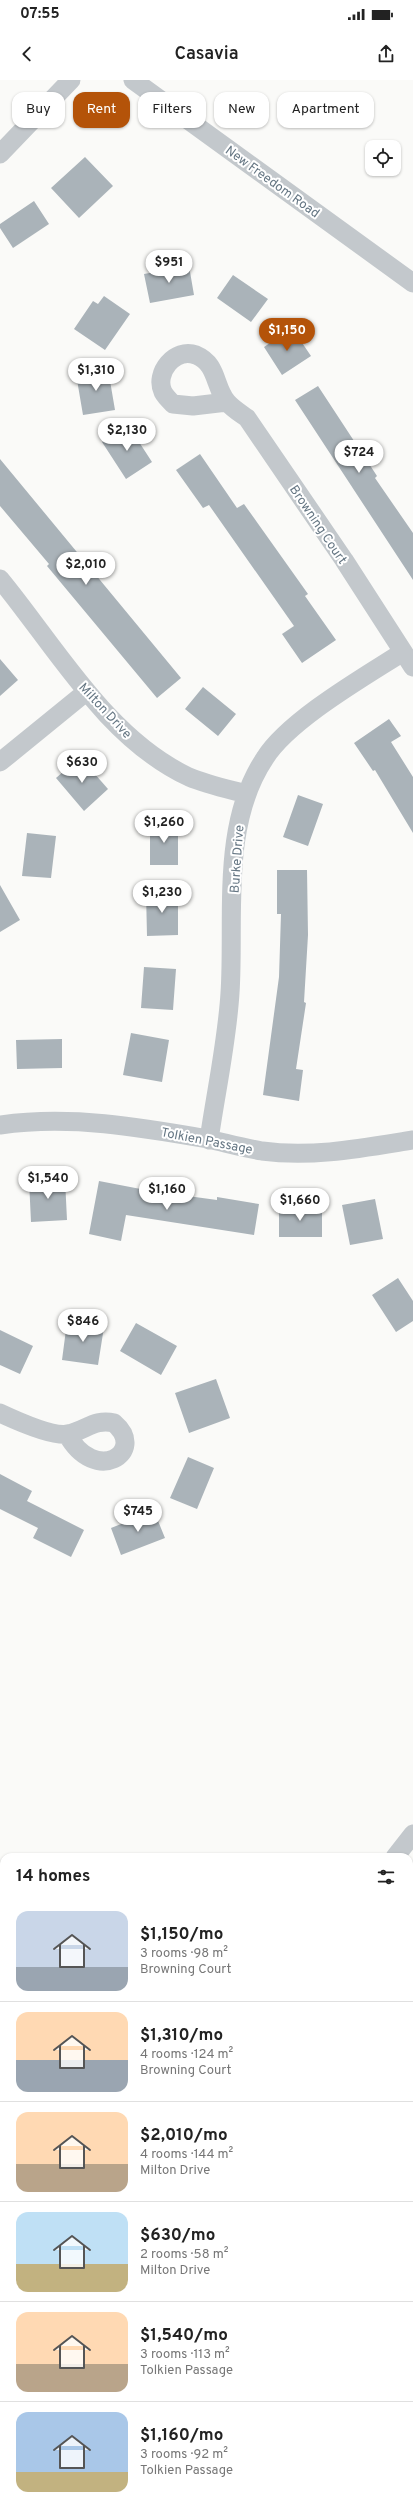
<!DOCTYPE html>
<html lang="en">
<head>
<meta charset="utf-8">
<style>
	body { margin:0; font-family:Overpass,sans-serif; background:#f2f2f2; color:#222; height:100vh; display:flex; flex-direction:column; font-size:15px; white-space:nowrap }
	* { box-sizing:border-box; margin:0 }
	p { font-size:13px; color:#767676 }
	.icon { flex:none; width:22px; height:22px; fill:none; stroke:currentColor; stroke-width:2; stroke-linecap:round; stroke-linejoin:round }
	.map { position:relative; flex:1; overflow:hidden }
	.panel { position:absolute; left:0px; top:1773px; width:413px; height:656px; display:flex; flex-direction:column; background:#fff; border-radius:12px 12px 0 0; box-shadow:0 1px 3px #0004 }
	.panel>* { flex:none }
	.hud { position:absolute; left:12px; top:12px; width:389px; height:36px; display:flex; gap:8px }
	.fabs { position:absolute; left:365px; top:60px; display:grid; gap:8px }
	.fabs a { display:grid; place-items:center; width:36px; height:36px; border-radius:8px; background:#fff; box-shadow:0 1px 3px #0004; font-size:20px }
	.price { position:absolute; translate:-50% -34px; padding:0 9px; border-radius:14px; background:#fff; color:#222; font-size:13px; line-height:26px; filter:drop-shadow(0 1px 2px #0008) }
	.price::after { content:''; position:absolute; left:50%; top:24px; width:12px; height:9px; margin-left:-6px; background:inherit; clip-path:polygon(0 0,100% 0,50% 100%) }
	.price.selected { background:#b45309; color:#fff }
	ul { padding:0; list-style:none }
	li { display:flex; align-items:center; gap:12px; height:100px; padding:0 16px }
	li+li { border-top:1px solid #e0e0e0 }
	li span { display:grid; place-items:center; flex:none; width:112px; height:80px; border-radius:12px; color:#555 }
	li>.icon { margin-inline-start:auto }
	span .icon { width:48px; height:48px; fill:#fffc; stroke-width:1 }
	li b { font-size:17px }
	h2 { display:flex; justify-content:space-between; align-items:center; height:48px; padding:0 16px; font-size:17px }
	.tag { padding:0 14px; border-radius:12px; background:#fff; box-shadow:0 1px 3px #0004; font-size:14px; line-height:36px }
	.tag.selected { background:#b45309; color:#fff }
	.status { display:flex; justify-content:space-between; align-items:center; height:28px; padding:0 20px; background:#fff; direction:ltr }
	.status svg { height:11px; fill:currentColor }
	header { display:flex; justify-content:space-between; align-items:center; height:52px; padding:0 16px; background:#fff; font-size:18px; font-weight:600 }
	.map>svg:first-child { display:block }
</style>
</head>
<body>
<div class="status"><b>07:55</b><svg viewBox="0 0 49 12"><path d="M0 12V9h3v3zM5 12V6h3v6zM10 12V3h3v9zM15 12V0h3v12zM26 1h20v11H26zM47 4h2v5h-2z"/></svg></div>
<header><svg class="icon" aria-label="back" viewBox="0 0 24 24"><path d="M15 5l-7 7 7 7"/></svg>Casavia<svg class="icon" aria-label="share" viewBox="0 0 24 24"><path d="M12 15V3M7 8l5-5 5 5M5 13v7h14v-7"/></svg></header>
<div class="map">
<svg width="413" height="2429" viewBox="0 0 413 2429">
	<rect width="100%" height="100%" fill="#fafaf8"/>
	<!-- building -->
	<path fill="#aab3b9" d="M 85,77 L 113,106 L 79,138 L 51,108 Z
		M 34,121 L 49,144 L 13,168 L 0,148 L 0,144 Z
		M 189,186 L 194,215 L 150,223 L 144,194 Z
		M 233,195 L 268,219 L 251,242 L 217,218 Z
		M 104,216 L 130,234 L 105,270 L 74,249 L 93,221 L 98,224 Z
		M 292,248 L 311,276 L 282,295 L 264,267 Z
		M 108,289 L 115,330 L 83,335 L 76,294 Z
		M 318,306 L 377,396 L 375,398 L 413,453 L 413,500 L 295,320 Z
		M 128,345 L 152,382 L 126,399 L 102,362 Z
		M 200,374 L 237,428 L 244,424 L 308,514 L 305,516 L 336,560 L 302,583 L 282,554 L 294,546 L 209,425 L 203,428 L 176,390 Z
		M 0,379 L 181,598 L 157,618 L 47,486 L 49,484 L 0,426 Z
		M 0,579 L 18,600 L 0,616 Z
		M 203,607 L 236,634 L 218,656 L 185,629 Z
		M 389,639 L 401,656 L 391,662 L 413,697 L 413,753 L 375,690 L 373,691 L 354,663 Z
		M 80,677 L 108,709 L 84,731 L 56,698 Z
		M 298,715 L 323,724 L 308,766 L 283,757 Z
		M 178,743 L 178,785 L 150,785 L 150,744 Z
		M 27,753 L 56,756 L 51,798 L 22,796 Z
		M 277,790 L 307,790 L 308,855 L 304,922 L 306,923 L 296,989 L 303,990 L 299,1021 L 263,1015 L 279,897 L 281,834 L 277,834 Z
		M 0,805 L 20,840 L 0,852 Z
		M 146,812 L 178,812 L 178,855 L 147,856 Z
		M 144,887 L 176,889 L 173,930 L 141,928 Z
		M 131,953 L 169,960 L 162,1002 L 123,995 Z
		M 62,959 L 62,988 L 17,989 L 16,960 Z
		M 65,1099 L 67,1140 L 31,1142 L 29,1100 Z
		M 99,1101 L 151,1111 L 217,1120 L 217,1117 L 259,1124 L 254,1155 L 126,1135 L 121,1161 L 89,1154 Z
		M 375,1119 L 383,1159 L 350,1165 L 342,1125 Z
		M 279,1127 L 322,1127 L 322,1157 L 279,1157 Z
		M 398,1198 L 413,1221 L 413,1241 L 396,1252 L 372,1215 Z
		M 67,1242 L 104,1247 L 98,1285 L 62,1280 Z
		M 136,1243 L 177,1266 L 161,1295 L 120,1271 Z
		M 0,1250 L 33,1266 L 20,1294 L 0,1285 Z
		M 216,1299 L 230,1338 L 189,1353 L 175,1313 Z
		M 188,1377 L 214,1388 L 197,1429 L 170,1418 Z
		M 0,1394 L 32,1411 L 27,1421 L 84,1450 L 71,1477 L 33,1458 L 38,1448 L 0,1429 Z
		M 154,1431 L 165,1458 L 121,1475 L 111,1448 Z"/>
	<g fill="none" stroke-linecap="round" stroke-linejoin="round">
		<!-- minor -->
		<path stroke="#c3c8cc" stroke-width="19" d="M 133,0 L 413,203
			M 0,74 L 71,0
			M 227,322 L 193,326 L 173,324 C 170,321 165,316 163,312 C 154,293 175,267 196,275 C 218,284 214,307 227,322 C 232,328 240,333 247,338 L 344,480 L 413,587
			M 0,499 C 56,567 107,659 189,697 C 208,705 228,709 247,714
			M 0,682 L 86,612
			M 0,1045 C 70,1035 139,1047 208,1059 C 226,1063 244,1068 262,1071 C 312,1078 363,1068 413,1060
			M 209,1060 C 216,1011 227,962 230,913 C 235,837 220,745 265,678 C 289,640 364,597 403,572
			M 0,1333 C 15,1340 52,1357 68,1354 C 85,1351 95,1338 114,1343 C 148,1372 95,1406 67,1354
			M 395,1777 L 413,1754
			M 0,2271 L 4,2266"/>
	</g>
	<g text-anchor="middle" stroke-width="4" stroke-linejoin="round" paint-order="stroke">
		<!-- street labels -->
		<g font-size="13" fill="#657683" stroke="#fff">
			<text transform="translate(273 101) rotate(36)" y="5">New Freedom Road</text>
			<text transform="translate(319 444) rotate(56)" y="5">Browning Court</text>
			<text transform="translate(106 630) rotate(47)" y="5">Milton Drive</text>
			<text transform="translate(236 779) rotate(-86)" y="5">Burke Drive</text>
			<text transform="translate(207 1060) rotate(11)" y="5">Tolkien Passage</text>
		</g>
	</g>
</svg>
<div class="fabs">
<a><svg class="icon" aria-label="locate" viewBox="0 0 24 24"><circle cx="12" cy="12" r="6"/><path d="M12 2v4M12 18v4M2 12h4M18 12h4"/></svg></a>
</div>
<b class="price" style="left:169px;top:204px">$951</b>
<b class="price selected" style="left:287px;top:272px">$1,150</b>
<b class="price" style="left:96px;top:312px">$1,310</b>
<b class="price" style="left:127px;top:372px">$2,130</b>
<b class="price" style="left:359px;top:394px">$724</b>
<b class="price" style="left:86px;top:506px">$2,010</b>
<b class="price" style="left:82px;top:704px">$630</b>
<b class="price" style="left:164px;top:764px">$1,260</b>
<b class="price" style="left:162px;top:834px">$1,230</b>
<b class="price" style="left:48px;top:1120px">$1,540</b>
<b class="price" style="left:167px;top:1131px">$1,160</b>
<b class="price" style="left:300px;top:1142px">$1,660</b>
<b class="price" style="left:83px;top:1263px">$846</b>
<b class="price" style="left:138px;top:1453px">$745</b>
<div class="hud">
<a class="tag">Buy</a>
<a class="tag selected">Rent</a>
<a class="tag">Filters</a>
<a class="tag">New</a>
<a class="tag">Apartment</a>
</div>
<section class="panel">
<h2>14 homes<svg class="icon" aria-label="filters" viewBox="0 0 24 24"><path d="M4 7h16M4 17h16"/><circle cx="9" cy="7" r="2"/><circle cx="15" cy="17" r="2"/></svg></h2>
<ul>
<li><span style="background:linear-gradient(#c9d6e8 70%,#9aa5b1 0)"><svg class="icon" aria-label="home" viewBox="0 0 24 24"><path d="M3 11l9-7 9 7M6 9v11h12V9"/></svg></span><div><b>$1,150/mo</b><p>3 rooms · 98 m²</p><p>Browning Court</p></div></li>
<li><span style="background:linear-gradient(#ffd9b3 60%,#9aa5b1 0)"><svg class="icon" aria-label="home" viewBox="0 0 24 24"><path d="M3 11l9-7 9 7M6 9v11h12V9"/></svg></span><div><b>$1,310/mo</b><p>4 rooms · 124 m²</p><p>Browning Court</p></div></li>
<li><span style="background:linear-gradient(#ffd9b3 65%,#b9a48a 0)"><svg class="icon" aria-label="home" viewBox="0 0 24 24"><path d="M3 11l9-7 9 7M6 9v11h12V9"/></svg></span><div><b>$2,010/mo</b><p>4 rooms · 144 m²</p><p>Milton Drive</p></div></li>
<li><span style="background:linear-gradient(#bfe0f5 65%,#c2b280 0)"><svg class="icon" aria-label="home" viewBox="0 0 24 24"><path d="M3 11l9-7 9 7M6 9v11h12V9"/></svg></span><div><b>$630/mo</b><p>2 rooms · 58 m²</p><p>Milton Drive</p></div></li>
<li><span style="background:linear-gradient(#ffd9b3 65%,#b9a48a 0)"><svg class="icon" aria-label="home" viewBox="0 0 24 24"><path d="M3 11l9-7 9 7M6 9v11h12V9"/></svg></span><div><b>$1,540/mo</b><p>3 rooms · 113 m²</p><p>Tolkien Passage</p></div></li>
<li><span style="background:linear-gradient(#a9c7e8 75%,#c2b280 0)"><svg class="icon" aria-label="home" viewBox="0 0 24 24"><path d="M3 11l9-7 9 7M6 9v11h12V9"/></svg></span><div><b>$1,160/mo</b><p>3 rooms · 92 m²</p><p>Tolkien Passage</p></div></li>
</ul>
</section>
</div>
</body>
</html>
